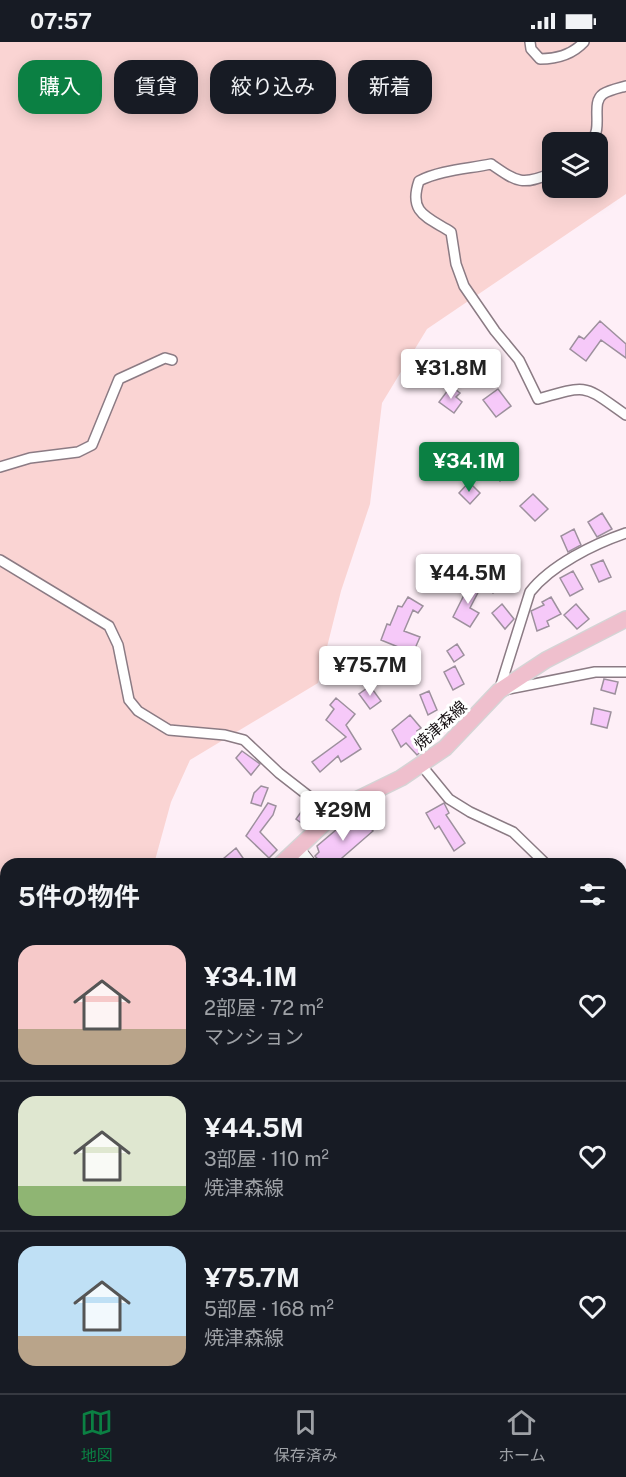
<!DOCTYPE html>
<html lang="ja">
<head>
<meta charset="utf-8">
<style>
	body { margin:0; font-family:"Public Sans","Noto Sans JP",sans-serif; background:#242831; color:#f1f3f6; height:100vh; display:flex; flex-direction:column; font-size:22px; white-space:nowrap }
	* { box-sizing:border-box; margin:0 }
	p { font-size:20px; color:#9ea1a6 }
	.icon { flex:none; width:33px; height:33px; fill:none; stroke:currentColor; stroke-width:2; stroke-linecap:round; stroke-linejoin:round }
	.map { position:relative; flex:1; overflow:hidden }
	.details { position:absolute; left:0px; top:816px; width:627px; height:536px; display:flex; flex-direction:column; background:#171b24; border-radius:18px 18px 0 0; box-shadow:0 3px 15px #0003 }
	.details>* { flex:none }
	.banner { position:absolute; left:18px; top:18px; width:591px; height:54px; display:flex; gap:12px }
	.controls { position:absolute; left:542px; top:90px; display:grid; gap:12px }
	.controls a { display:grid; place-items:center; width:66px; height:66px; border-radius:12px; background:#171b24; box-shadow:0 3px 15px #0003; font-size:30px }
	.price { position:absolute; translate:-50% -51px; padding:0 14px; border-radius:6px; background:#fff; color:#222; font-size:20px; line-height:39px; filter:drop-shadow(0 2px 3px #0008) }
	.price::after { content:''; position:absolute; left:50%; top:36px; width:18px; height:14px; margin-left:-9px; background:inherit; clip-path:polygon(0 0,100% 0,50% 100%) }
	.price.active { background:#0b8043; color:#fff }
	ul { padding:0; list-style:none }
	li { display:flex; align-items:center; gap:18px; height:150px; padding:0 18px }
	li+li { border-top:2px solid #363941 }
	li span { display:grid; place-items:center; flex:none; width:168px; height:120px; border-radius:18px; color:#555 }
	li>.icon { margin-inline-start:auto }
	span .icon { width:72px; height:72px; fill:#fffc; stroke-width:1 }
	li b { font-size:26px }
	h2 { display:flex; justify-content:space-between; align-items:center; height:72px; padding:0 18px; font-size:26px }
	.tag { padding:0 21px; border-radius:18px; background:#171b24; box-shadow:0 3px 15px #0003; font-size:21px; line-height:54px }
	.tag.active { background:#0b8043; color:#fff }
	.status { display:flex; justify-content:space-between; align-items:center; height:42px; padding:0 30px; background:#171b24; direction:ltr }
	.status svg { height:16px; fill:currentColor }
	.menu { display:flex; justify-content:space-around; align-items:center; height:84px; border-top:2px solid #363941; background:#171b24; font-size:16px; color:#9ea1a6 }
	.menu a { display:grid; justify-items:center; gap:3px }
	.menu .active { color:#0b8043 }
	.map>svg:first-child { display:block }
</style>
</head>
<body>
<div class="status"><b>07:57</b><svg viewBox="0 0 49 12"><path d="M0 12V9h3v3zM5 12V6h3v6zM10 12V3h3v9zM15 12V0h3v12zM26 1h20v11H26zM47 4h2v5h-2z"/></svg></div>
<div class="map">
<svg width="626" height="1351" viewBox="0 0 626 1351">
	<rect width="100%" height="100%" fill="#feeff7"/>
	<!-- built -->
	<path fill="#f9e0ee" d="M 621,920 L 626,926 L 626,1298 L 621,1299 Z"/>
	<!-- green -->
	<path fill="#fad4d3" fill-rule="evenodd" d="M 0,0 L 626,0 L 626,152 L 427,287 L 382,361 L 370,462 L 341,549 L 318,641 L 190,718 L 171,760 L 154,822 L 6,822 L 6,876 L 0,869 ZM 552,100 L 597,100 L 597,146 L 552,146 Z
		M 621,944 L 626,950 L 626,1206 L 621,1210 Z"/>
	<!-- water -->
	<path fill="#c8afe6" stroke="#937fa7" stroke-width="1.5" d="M 0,886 L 6,893 L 6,983 L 0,958 Z
		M 306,1346 L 357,1346 L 362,1351 L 313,1351 Z"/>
	<!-- building -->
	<path fill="#f6c9f9" stroke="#9d909d" stroke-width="1.5" d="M 600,279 L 626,302 L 626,316 L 601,298 L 586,319 L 570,307 L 579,294 L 584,297 Z
		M 451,344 L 460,351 L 456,355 L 462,360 L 454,371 L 439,360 Z
		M 498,347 L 511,364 L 496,375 L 483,358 Z
		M 491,412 L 509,431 L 500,439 L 483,421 Z
		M 469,440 L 480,451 L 470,462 L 459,451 Z
		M 533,452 L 548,467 L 535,479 L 520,464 Z
		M 602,471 L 612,487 L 597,495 L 588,480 Z
		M 574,487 L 581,503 L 568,510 L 561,494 Z
		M 603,518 L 611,535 L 599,540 L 591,523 Z
		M 505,523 L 514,536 L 493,551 L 484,537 Z
		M 573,529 L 583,547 L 570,554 L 560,536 Z
		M 472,537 L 482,543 L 470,566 L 479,571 L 470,585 L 453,575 Z
		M 408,555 L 423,564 L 418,571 L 413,568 L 404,589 L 420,595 L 413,611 L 381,598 L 387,582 L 390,583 L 398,564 L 402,565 Z
		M 551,555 L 561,572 L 547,579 L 549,584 L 537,589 L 531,569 L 544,563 L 542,560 Z
		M 502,562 L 514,577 L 505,587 L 492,571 Z
		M 576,562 L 589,577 L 577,587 L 564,573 Z
		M 457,602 L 464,613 L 454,620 L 447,609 Z
		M 455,624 L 464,642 L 453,648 L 444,630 Z
		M 604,637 L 618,640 L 615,652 L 601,648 Z
		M 370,644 L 381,659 L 370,667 L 359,652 Z
		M 429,649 L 437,668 L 428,673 L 420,653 Z
		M 336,656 L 355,672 L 346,683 L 361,707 L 341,720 L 338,714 L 320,730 L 312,720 L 346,695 L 326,678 L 334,667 L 330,663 Z
		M 594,666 L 611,670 L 607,686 L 591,682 Z
		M 410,673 L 421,686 L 417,689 L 428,703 L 417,713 L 406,701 L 401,705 L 392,688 Z
		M 242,709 L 260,722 L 251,733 L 236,716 Z
		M 261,744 L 268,746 L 261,764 L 251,761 L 254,751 Z
		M 268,761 L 276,764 L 273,773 L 260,790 L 277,808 L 269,816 L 246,794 Z
		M 444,761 L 449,771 L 446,773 L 465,801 L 454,809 L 439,784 L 435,787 L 426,771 Z
		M 301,770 L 309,776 L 304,783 L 296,777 Z
		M 361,774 L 373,789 L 335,822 L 322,822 L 315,814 L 319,810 L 317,804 L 343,782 L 347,786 Z
		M 236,806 L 243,816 L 233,822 L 217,822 Z"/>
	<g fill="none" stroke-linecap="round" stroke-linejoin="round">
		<!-- street casing -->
		<g stroke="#8b7b84" stroke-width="12">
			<path id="street" d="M 530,0 L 531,7 L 540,17 C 557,17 572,13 584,0
				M 591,100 C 604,86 590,61 603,52 C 609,48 619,46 626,44
				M 552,131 C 522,144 517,140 491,122 C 467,127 441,128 419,139 C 408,171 427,175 451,190 L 456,222 L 464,244 L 495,289 L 519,318 L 538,357 C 590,342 583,343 626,373
				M 0,425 L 30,416 L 78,410 L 92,403 L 119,337 L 165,316 L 172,318
				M 626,491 C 594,502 551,523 530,550 L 499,649 L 595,630 L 626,630
				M 0,518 L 109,584 L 118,603 L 129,658 L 138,669 L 169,688 L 225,693 L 244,698 L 279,731 L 333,773
				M 422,724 L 449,757 L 470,770 L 513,790 L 546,822
				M 621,857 L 626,852
				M 621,913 L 626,918
				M 0,1233 L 6,1234
				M 470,1346 L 472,1349"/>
		</g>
		<!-- secondary casing -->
		<g stroke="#8b7b84" stroke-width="16">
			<path id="secondary" d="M 298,808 L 309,822
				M 236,1346 L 242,1351"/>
		</g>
		<!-- primary casing -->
		<g stroke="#d5d4d5" stroke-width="18">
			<path id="primary" d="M 281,822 L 333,773 L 356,758 L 401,736 L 445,706 L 499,649 L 546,618 L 626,577
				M 0,938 L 6,936
				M 0,1083 L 6,1090
				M 111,1351 L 112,1346"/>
		</g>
		<!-- path -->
		<path stroke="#92878d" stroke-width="2" stroke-dasharray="3 4.5" stroke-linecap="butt" d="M 621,1318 L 626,1317"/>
		<!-- street -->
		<use href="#street" stroke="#fff" stroke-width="9"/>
		<!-- secondary -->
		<use href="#secondary" stroke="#fff" stroke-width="14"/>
		<!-- primary -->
		<use href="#primary" stroke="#efbfcd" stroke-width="15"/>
	</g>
	<g text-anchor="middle" stroke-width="6" stroke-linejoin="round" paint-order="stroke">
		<!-- street labels -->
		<g font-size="16" fill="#161013" stroke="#fff">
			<text transform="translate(440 683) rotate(-42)" y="6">焼津森線</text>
		</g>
	</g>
</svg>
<div class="controls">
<a><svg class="icon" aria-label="layers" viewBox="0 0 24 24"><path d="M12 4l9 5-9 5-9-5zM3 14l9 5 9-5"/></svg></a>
</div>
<b class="price" style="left:451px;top:358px">¥31.8M</b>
<b class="price active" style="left:469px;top:451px">¥34.1M</b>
<b class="price" style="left:468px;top:563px">¥44.5M</b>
<b class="price" style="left:370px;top:655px">¥75.7M</b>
<b class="price" style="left:343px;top:800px">¥29M</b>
<div class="banner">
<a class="tag active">購入</a>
<a class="tag">賃貸</a>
<a class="tag">絞り込み</a>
<a class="tag">新着</a>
</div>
<section class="details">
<h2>5件の物件<svg class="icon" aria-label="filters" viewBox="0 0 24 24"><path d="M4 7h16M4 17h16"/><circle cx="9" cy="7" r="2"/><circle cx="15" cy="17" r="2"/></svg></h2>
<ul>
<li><span style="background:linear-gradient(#f6c9c9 70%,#b9a48a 0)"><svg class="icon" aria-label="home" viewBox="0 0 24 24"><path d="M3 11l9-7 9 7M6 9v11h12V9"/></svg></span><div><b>¥34.1M</b><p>2部屋 · 72 m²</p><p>マンション</p></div><svg class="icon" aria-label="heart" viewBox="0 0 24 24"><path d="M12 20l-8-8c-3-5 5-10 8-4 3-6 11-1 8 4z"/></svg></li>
<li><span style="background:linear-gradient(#dfe7d0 75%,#8fb573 0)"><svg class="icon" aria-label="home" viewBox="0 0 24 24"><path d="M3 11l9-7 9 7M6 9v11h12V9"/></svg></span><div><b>¥44.5M</b><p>3部屋 · 110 m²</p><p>焼津森線</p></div><svg class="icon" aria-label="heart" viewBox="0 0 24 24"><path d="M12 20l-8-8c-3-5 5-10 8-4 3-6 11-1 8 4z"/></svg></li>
<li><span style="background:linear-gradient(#bfe0f5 75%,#b9a48a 0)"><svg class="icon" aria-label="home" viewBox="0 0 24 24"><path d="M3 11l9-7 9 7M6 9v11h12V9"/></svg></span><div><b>¥75.7M</b><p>5部屋 · 168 m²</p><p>焼津森線</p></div><svg class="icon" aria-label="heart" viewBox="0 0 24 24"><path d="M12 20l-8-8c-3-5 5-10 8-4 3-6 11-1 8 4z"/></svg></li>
</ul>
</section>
</div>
<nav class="menu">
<a class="active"><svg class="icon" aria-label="map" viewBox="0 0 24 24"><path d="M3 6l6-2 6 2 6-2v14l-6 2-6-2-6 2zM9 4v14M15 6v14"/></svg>地図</a>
<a><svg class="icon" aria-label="saved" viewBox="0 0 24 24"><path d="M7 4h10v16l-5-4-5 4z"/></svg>保存済み</a>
<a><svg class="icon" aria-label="home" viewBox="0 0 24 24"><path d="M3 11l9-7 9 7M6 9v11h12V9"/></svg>ホーム</a>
</nav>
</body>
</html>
